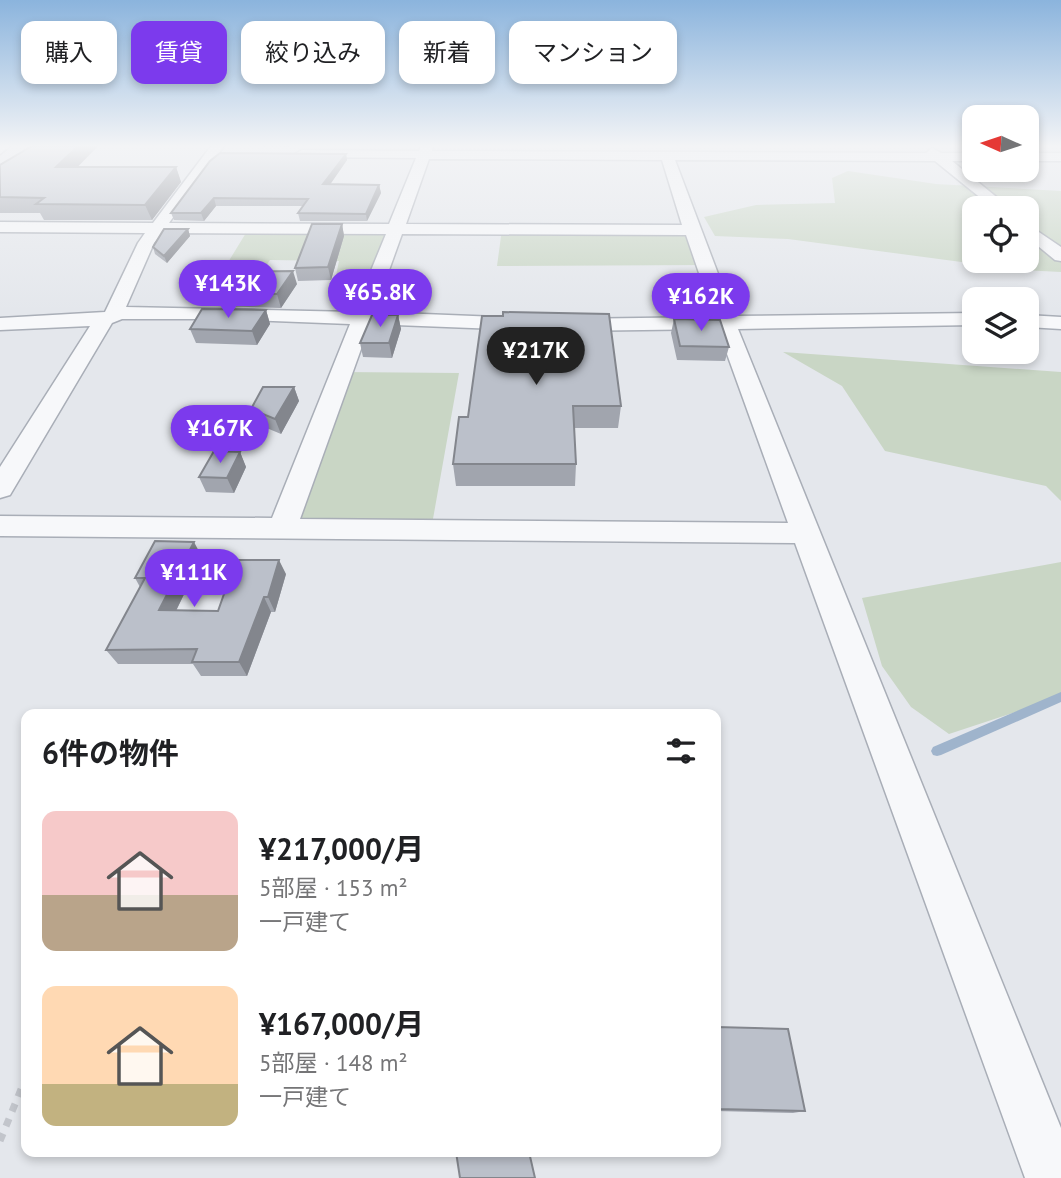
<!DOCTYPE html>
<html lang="ja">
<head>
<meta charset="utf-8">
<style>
	body { margin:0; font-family:"PT Sans","Noto Sans JP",sans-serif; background:#f2f2f2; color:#202124; height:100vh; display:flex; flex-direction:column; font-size:26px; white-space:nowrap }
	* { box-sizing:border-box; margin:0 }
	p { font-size:23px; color:#757577 }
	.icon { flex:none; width:38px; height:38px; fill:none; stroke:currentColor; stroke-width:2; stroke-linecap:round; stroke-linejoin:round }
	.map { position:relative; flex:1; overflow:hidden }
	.details { position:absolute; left:21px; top:709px; width:700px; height:448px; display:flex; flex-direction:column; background:#fff; border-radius:14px; box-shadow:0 4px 10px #0003 }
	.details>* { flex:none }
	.guide { position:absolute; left:21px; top:21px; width:700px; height:63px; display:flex; gap:14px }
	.needle { width:46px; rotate:273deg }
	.fabs { position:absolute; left:962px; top:105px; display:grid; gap:14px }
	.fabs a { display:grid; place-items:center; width:77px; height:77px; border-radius:14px; background:#fff; box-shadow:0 4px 10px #0003; font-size:35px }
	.price { position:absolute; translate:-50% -60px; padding:0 16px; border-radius:24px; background:#7c3aed; color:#fff; font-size:23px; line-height:46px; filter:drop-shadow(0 2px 4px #0008) }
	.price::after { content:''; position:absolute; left:50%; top:42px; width:21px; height:16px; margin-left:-10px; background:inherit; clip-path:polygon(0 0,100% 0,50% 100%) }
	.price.current { background:#222; color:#fff }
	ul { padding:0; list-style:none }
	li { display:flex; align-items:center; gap:21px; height:175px; padding:0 21px }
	li span { display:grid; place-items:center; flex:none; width:196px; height:140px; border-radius:14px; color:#555 }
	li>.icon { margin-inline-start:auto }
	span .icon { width:84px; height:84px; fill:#fffc; stroke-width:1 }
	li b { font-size:30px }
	h2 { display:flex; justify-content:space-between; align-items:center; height:84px; padding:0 21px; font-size:30px }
	.tag { padding:0 24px; border-radius:14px; background:#fff; box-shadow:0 4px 10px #0003; font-size:24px; line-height:63px }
	.tag.current { background:#7c3aed; color:#fff }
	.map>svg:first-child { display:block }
</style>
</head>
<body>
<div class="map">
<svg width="1061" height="1178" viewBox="0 0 1061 1178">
	<rect width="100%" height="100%" fill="#e4e7ec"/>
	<!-- green -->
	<path fill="#c9d6c5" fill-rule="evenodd" d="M 848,171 L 936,184 L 1061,191 L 1061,272 L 1022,270 L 788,239 L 715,236 L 704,217 L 756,205 L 835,203 L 832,178 ZM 975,208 L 1027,208 L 1027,261 L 975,261 Z
		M 249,228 L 395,228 L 372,285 L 334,285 L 339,261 L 270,260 L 256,280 L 216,282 Z
		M 502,229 L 694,230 L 705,265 L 497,266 Z
		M 783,352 L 1061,372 L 1061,501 L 1046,486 L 885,451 L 842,386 Z
		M 342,372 L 459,373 L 431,530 L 284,523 Z
		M 1061,562 L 1061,697 L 949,734 L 911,707 L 882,666 L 862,598 Z"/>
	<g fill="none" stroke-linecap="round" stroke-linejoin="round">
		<!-- stream -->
		<path fill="#9fb4cc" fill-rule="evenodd" d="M 1061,692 L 1061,702 L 941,755 L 937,756 L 933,755 L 931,751 L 933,747 Z"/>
		<!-- minor casing -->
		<g stroke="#a9aeb7" stroke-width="3">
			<path id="minor" d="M 0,146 L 10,146 L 0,154 Z
				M 211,146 L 224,146 L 169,223 L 389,224 L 416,158 L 297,157 L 295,154 L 302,150 L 419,151 L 421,146 L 433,146 L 432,151 L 926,153 L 932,148 L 941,153 L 975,153 L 975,161 L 952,161 L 1010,208 L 993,208 L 935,161 L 675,160 L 734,316 L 975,313 L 975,325 L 738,329 L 1061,1128 L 1061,1178 L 1025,1178 L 795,543 L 0,536 L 0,516 L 272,518 L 350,324 L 226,319 L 122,319 L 112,323 L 10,495 L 0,498 L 0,467 L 90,326 L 0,330 L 0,318 L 105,312 L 138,243 L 145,233 L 0,232 L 0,222 L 153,223 ZM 429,159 L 662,160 L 682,225 L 406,224 ZM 162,233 L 386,234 L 354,312 L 126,307 L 154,243 ZM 402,234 L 686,235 L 714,317 L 567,319 L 560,321 L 557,325 L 560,329 L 567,331 L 718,329 L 788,523 L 300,519 L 370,324 L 522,330 L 529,328 L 532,324 L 529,320 L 522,318 L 374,312 Z
				M 1027,153 L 1061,153 L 1061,161 L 1027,161 Z
				M 1027,224 L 1061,247 L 1061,261 L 1055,260 L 1027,237 Z
				M 1027,315 L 1061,317 L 1061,329 L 1027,327 Z"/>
		</g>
		<!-- path -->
		<path stroke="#c2c5cb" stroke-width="7" stroke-dasharray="8 8" stroke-linecap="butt" d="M 0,1141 L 26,1077"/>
		<!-- minor -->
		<use href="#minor" fill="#f7f8fa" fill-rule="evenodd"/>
	</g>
	<!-- wall -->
	<path fill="#a1a5ae" d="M 32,146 L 98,146 L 77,167 L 176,167 L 181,182 L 152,220 L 44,220 L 40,213 L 0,213 L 0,165 Z
		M 234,146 L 293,146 L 292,147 Z
		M 346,154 L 347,160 L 330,184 L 379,185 L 381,193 L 367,221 L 300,221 L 298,213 L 303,206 L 216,206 L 204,221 L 174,220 L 171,213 Z
		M 342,224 L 344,236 L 331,280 L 298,281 L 295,268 Z
		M 188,229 L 190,236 L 167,263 L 155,254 L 153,247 Z
		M 297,284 L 281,308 L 217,306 L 212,293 Z
		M 266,310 L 270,324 L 257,345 L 196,343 L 190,329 Z
		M 398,315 L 401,329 L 392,358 L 363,357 L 360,343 Z
		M 482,316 L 621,406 L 618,428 L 574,428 L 576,464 L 575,486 L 456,486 L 453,464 L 468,417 Z
		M 674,319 L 729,347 L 725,361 L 677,360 L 671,333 Z
		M 294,387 L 299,401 L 281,434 L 257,424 L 251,409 Z
		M 240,452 L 246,467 L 234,493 L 206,492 L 199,477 Z
		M 202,557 L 176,611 L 218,611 L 286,574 L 275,612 L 271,612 L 247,676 L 201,676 L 193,664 L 118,664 L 106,650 L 140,587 L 135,578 Z
		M 716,1027 L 805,1111 L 793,1113 L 716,1111 Z"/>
	<!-- shaded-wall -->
	<path fill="#83868d" d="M 78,146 L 98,146 L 63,182 L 56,167 Z
		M 346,154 L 347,160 L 325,192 L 323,184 Z
		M 176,167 L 181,182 L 152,220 L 145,205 Z
		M 379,185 L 381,193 L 367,221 L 366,214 Z
		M 214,198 L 216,206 L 204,221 L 201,213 Z
		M 342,224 L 344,236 L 331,280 L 328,267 Z
		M 188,229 L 190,236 L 167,263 L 164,256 Z
		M 293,271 L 297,284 L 281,308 L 277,294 Z
		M 266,310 L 270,324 L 257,345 L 252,331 Z
		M 398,315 L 401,329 L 392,358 L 389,343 Z
		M 294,387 L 299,401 L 281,434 L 275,419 Z
		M 240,452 L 246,467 L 234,493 L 227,478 Z
		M 194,542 L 202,557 L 169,625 L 159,610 Z
		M 279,560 L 286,574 L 275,612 L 268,597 Z
		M 264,597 L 271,612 L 247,676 L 239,662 Z"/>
	<!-- building -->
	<path fill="#bbc0ca" stroke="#83868d" stroke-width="2" d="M 32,146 L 78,146 L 56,167 L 176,167 L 145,205 L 36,204 L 44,198 L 0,197 L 0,165 Z
		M 220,153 L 346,154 L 323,184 L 379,185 L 366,214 L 298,213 L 308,199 L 214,198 L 201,213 L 171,213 L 210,161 Z
		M 312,224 L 342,224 L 328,267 L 295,268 Z
		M 164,229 L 188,229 L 164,256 L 153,247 Z
		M 293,271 L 277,294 L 212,293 L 225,272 Z
		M 202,309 L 266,310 L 252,331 L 190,329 Z
		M 503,312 L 609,314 L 621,406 L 573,406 L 576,464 L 453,464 L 459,417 L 468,417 L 482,316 L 503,316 Z
		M 372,315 L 398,315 L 389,343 L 360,343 Z
		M 674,319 L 720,320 L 729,347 L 680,346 Z
		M 263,387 L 294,387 L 275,419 L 251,409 Z
		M 214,451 L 240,452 L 227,478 L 199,477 Z
		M 155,541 L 194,542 L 159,610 L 218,611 L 236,560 L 279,560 L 268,597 L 264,597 L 239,662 L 192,662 L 197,649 L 106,650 L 145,578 L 135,578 Z
		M 716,1027 L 788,1029 L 805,1111 L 716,1109 Z
		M 456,1152 L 529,1152 L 535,1178 L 460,1178 Z"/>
	<!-- sky -->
	<linearGradient id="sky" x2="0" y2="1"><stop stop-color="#8bb4dd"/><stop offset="0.47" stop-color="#f3f4f6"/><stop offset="1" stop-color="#f3f4f6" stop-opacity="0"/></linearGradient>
	<rect width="1061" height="311" fill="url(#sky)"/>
</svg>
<div class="fabs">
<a><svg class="needle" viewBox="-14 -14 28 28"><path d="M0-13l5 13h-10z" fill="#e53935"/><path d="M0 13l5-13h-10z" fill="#757577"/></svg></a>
<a><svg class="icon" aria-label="locate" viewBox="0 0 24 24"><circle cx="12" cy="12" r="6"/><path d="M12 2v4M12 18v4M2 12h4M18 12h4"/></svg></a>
<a><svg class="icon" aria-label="layers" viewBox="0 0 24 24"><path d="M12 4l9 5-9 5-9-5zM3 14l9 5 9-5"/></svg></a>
</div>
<b class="price" style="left:228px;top:320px">¥143K</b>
<b class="price" style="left:380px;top:329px">¥65.8K</b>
<b class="price" style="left:701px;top:333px">¥162K</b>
<b class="price current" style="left:536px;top:387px">¥217K</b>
<b class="price" style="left:220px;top:465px">¥167K</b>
<b class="price" style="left:194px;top:609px">¥111K</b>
<div class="guide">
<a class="tag">購入</a>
<a class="tag current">賃貸</a>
<a class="tag">絞り込み</a>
<a class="tag">新着</a>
<a class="tag">マンション</a>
</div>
<section class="details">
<h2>6件の物件<svg class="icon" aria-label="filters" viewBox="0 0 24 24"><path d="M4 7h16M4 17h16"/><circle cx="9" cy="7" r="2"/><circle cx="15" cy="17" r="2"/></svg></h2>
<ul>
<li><span style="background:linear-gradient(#f6c9c9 60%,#b9a48a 0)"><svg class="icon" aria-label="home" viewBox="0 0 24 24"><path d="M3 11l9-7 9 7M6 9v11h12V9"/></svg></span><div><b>¥217,000/月</b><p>5部屋 · 153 m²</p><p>一戸建て</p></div></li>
<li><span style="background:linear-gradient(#ffd9b3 70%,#c2b280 0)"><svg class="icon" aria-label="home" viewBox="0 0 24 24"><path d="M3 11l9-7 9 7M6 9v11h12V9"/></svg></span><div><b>¥167,000/月</b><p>5部屋 · 148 m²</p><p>一戸建て</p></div></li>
</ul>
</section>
</div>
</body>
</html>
